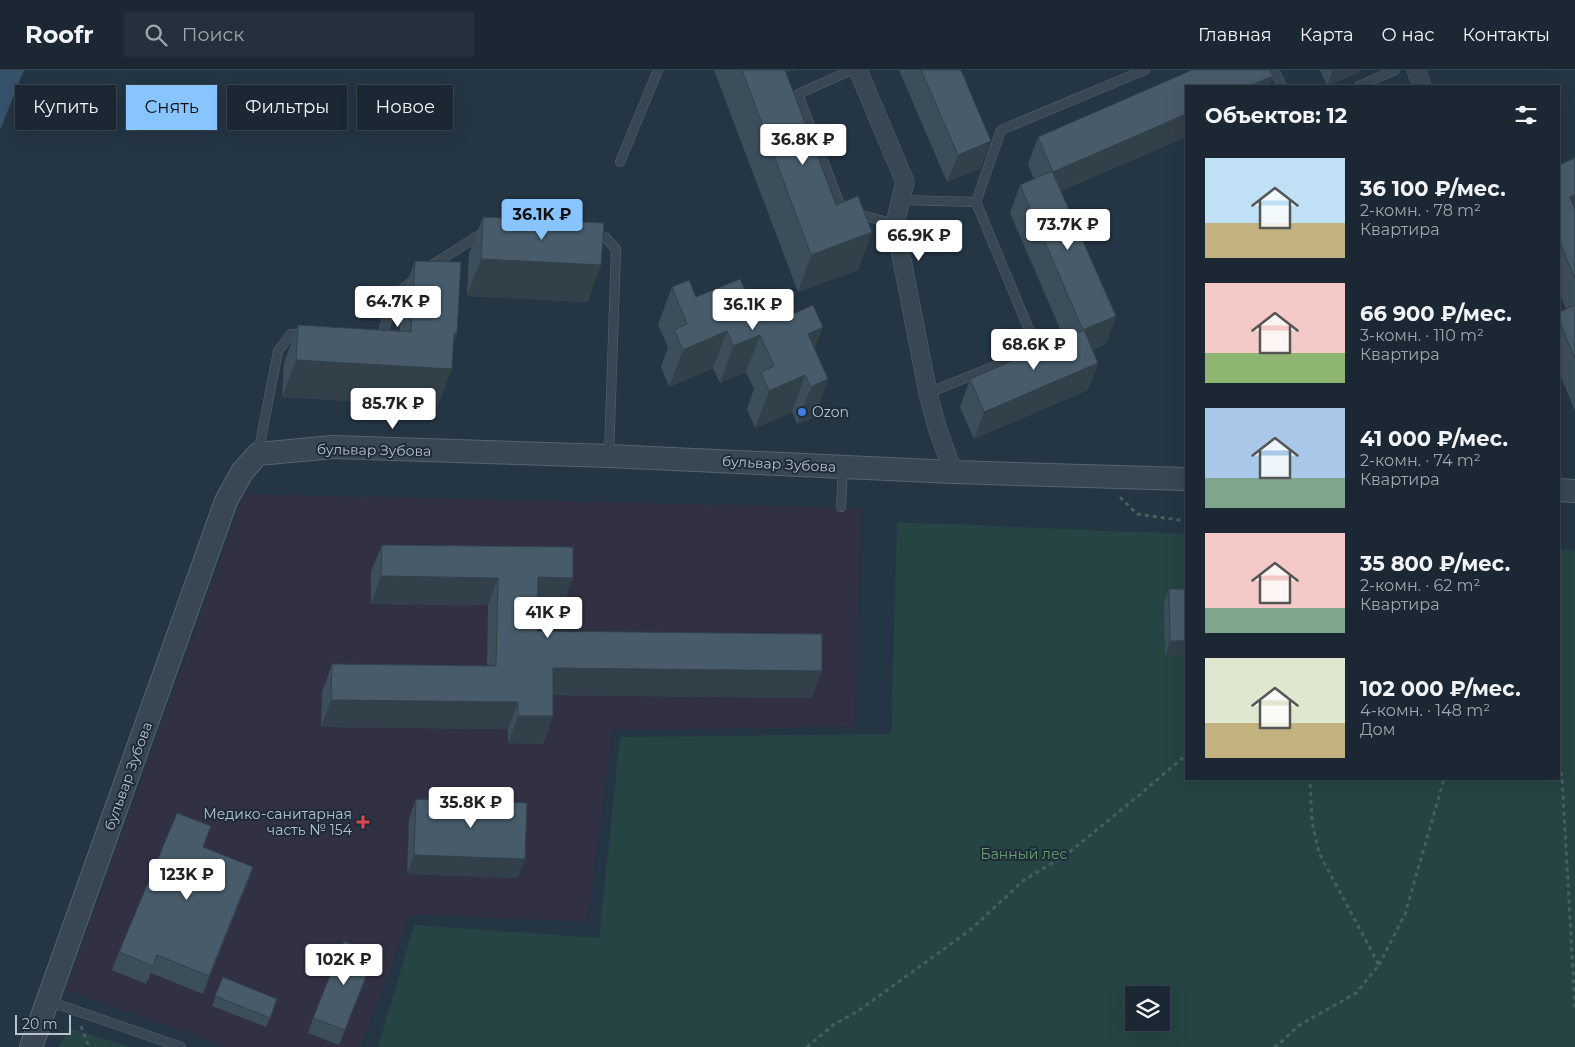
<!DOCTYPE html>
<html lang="ru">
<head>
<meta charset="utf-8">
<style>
	body { margin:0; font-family:Montserrat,sans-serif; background:#24303b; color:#f1f3f6; height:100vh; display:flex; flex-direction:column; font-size:19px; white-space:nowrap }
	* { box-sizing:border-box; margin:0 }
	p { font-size:16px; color:#a0a6ac }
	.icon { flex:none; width:28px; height:28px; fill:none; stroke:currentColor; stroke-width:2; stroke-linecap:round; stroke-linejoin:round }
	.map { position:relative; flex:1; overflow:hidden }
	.panel { position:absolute; left:1185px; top:15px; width:375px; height:695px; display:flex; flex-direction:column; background:#1b2833; border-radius:0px; box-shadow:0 5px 20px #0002,0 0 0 1px #39444e }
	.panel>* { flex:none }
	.hud { position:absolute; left:15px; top:15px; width:475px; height:45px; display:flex; gap:10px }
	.tools { position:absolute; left:1125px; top:916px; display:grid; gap:10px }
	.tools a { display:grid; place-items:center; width:45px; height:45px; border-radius:0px; background:#1b2833; box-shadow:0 5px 20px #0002,0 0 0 1px #39444e; font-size:25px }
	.scale { position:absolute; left:15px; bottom:12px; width:56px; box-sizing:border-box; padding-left:5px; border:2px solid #b5c1cd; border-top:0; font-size:14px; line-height:18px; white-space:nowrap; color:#b5c1cd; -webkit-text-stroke:4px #1d2c38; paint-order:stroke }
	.price { position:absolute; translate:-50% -42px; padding:0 11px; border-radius:5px; background:#fff; color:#222; font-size:16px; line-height:32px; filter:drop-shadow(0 1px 2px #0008) }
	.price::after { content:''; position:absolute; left:50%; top:30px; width:15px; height:11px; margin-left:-8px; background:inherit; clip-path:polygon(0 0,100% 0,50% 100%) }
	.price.selected { background:#88c4ff; color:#111 }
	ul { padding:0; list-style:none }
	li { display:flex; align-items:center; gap:15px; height:125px; padding:0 20px }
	li span { display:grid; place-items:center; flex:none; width:140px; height:100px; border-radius:0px; color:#555 }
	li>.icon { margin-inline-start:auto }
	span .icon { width:60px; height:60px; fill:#fffc; stroke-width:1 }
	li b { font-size:21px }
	h2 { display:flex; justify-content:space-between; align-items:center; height:60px; padding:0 20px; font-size:21px }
	.chip { padding:0 18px; border-radius:0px; background:#1b2833; box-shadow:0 5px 20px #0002,0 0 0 1px #39444e; font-size:18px; line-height:45px }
	.chip.selected { background:#88c4ff; color:#111 }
	header { display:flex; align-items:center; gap:30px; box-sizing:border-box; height:70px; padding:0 25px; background:#1b2833; border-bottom:1px solid #39444e }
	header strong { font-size:24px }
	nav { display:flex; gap:28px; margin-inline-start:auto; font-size:18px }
	.search { width:350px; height:45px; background:#24303b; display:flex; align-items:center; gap:12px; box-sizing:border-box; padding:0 18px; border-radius:0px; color:#a0a6ac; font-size:19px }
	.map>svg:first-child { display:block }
</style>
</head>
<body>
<header>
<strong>Roofr</strong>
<div class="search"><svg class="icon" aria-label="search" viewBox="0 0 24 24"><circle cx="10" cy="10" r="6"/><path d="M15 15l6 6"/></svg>Поиск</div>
<nav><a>Главная</a><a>Карта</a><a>О нас</a><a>Контакты</a></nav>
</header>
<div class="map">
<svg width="1575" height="977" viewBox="0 0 1575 977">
	<rect width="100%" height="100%" fill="#243544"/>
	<!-- medical -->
	<path fill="#313143" d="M 244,424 L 861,438 L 855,657 L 613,660 L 587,852 L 411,844 L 361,977 L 226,977 L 66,920 Z"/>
	<!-- green -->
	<path fill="#264444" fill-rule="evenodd" d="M 897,452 L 1186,464 L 1186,709 L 1559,709 L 1559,479 L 1575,480 L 1575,977 L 378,977 L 414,855 L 599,868 L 620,667 L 891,664 ZM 1134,925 L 1161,925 L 1161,952 L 1134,952 Z
		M 69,958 L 131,977 L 59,977 Z"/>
	<!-- water -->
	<path fill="#36536c" d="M 0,0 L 24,0 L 0,60 Z"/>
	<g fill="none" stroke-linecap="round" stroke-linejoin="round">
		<!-- service casing -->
		<g stroke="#566470" stroke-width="10">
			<path id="service" d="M 852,0 L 798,24 L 842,140 L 895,154
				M 1274,0 L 1282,16
				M 1359,16 L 1395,0
				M 620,92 L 658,0
				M 900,130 L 976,132 L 1037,279 L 928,323
				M 976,132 L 1001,60 L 1145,0
				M 592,164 L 605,167 L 616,179 L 609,386
				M 429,197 L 478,166 L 487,166
				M 377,266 L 382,266 L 394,226 L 415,209
				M 258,384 L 278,281 L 291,264 L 306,264
				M 841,437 L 843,397
				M 48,931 L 181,977"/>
		</g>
		<!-- minor casing -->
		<g stroke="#566470" stroke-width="19">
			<path id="minor" d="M 858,0 L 905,112 L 895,154 L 928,323 L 937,357 L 953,402
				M 1416,0 L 1422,16"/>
		</g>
		<!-- tertiary casing -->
		<g stroke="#566470" stroke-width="24">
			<path id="tertiary" d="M 1559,420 L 1575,421
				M 31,977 L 226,431 L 242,402 L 258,384 L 333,377 L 609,386 L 953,402 L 1186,409"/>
		</g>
		<!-- path -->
		<path stroke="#446060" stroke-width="3" stroke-dasharray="4 4" stroke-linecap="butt" d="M 1120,427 L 1137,444 L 1186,451
			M 1559,694 L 1562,707 L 1575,937
			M 1379,895 L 1405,844 L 1444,709
			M 81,956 L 89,977
			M 807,977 L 833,955 L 858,941 L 969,861 L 1024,810 L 1067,784 L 1137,727 L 1186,685
			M 1274,977 L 1279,974 L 1298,956 L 1356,923 L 1379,895 L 1319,783 L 1312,752 L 1310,709"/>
		<!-- service -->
		<use href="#service" stroke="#384753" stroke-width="9"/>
		<!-- minor -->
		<use href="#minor" stroke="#384753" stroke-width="18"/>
		<!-- tertiary -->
		<use href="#tertiary" stroke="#384753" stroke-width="22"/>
	</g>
	<!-- wall -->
	<path fill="#3d4e5b" d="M 714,0 L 794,0 L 786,3 L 836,135 L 872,162 L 858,200 L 798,222 Z
		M 899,0 L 961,0 L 981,98 L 947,112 Z
		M 1192,0 L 1270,0 L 1273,6 L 1269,16 L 1186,16 L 1186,67 L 1061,121 L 1116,246 L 1106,274 L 1092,280 L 1098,293 L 1088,320 L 974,369 L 960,337 L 970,309 L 1064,268 L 1010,143 L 1020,115 L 1034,109 L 1028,94 L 1038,67 Z
		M 1320,0 L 1360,0 L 1359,2 L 1327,16 Z
		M 1575,88 L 1575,341 L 1559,302 L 1559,242 L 1566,239 L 1559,222 L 1559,95 Z
		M 483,147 L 588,232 L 467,226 L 469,184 Z
		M 415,191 L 457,263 L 453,275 L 438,336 L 282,327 L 284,293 L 298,255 L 400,261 L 401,228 Z
		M 672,217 L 696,227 L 757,246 L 778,251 L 815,279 L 828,309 L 815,347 L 797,354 L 792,342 L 755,358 L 747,339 L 754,319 L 746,302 L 720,313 L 713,298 L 669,317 L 661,297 L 668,277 L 658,255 Z
		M 382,475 L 573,477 L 563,535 L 537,535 L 537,561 L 812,628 L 553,625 L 553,646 L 543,674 L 508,673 L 508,659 L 321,657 L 322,622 L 332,594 L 487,596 L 488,535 L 371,534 L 371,502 Z
		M 1169,519 L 1186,519 L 1186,585 L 1165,586 L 1164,534 Z
		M 416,729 L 518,808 L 407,804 L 409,749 Z
		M 204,778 L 253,797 L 203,924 L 151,903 L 146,914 L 112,900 L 119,882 Z
		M 370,898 L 339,975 L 308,963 L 313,948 Z
		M 223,907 L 274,939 L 266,957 L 212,936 Z"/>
	<!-- shaded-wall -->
	<path fill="#32404a" d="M 766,0 L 794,0 L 762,12 Z
		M 1333,0 L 1360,0 L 1359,2 L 1327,16 Z
		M 1273,6 L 1269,16 L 1249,16 Z
		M 1186,44 L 1186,67 L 1043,129 L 1053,102 Z
		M 991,71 L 981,98 L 947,112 L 958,85 Z
		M 1575,125 L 1575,149 L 1570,127 Z
		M 872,162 L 858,200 L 798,222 L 811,185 Z
		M 481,189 L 601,195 L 588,232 L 467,226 Z
		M 1116,246 L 1106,274 L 1073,288 L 1083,260 Z
		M 823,257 L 809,295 L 808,264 Z
		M 727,261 L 713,298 L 669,317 L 683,280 Z
		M 454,263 L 457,263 L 445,298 L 452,299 L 438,336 L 282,327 L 296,290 Z
		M 760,265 L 746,302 L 720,313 L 733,276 Z
		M 1098,293 L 1088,320 L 974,369 L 984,342 Z
		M 805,305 L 792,342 L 755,358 L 769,321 Z
		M 828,309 L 815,347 L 797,354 L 811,317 Z
		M 381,506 L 498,508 L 488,535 L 371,534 Z
		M 538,507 L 573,508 L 563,535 L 528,535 Z
		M 1170,571 L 1186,571 L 1186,585 L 1165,586 Z
		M 553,598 L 822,601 L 812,628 L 543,625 Z
		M 331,630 L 518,632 L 508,659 L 321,657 Z
		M 518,646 L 553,646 L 543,674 L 508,673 Z
		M 414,785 L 525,789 L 518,808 L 407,804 Z
		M 253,797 L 247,815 L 203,924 L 209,906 Z"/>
	<!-- building -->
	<path fill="#475b6a" stroke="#32404a" d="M 742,0 L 785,0 L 836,135 L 858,126 L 872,162 L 811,185 Z
		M 921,0 L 961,0 L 991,71 L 958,85 Z
		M 1192,0 L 1270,0 L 1273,6 L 1249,16 L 1186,16 L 1186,44 L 1053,102 L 1038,67 Z
		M 1575,88 L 1575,125 L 1570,127 L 1575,140 L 1575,209 L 1559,170 L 1559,95 Z
		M 1052,101 L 1116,246 L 1083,260 L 1020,115 Z
		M 483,147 L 604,153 L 601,195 L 481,189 Z
		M 415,191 L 461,192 L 457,263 L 454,263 L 452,299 L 296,290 L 298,255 L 411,262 Z
		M 740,209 L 757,246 L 773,239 L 778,251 L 813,235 L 823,257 L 808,264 L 828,309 L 811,317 L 805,305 L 769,321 L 761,302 L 774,296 L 760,265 L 733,276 L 727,261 L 683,280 L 674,260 L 687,254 L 672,217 L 689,210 L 696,227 Z
		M 1575,235 L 1575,289 L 1559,250 L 1559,242 Z
		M 1084,260 L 1098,293 L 984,342 L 970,309 Z
		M 382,475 L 573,477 L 573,508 L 538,507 L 537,561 L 822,564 L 822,601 L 553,598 L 553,646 L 518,646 L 518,632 L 331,630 L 332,594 L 496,596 L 498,508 L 381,506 Z
		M 1169,519 L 1186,519 L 1186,571 L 1170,571 Z
		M 416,729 L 527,733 L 525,789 L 414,785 Z
		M 177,743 L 211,756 L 203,777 L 253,797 L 209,906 L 157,885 L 153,896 L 119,882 Z
		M 344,871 L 375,883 L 345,960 L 313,948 Z
		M 223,907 L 277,929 L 270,948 L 215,926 Z"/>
	<!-- markers -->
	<circle fill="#3f7fe0" stroke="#1d2c38" stroke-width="2" cx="802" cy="342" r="5"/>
	<path fill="#e0444e" stroke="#1d2c38" stroke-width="2" d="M360.5 744.5h5v5h5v5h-5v5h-5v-5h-5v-5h5z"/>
	<g text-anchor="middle" stroke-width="4" stroke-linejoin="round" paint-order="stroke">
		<!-- poi labels -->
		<g font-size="14" fill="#b5c1cd" stroke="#1d2c38" text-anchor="start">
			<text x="812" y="347">Ozon</text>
			<text x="352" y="749" text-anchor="end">Медико-санитарная<tspan x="352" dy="16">часть № 154</tspan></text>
		</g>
		<!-- street labels -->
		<g font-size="14" fill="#b5c1cd" stroke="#1d2c38">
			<text transform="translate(374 380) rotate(1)" y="5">бульвар Зубова</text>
			<text transform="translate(779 394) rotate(3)" y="5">бульвар Зубова</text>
			<text transform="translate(128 706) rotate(-70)" y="5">бульвар Зубова</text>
		</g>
		<!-- park labels -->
		<g font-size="14" fill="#6aa070" stroke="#1d2c38">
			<text x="1024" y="789">Банный лес</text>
		</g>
	</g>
</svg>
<div class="tools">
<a><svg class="icon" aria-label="layers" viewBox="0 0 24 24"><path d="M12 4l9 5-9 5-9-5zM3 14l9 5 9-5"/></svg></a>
</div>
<div class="scale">20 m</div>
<b class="price" style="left:803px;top:96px">36.8K ₽</b>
<b class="price selected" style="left:542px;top:171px">36.1K ₽</b>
<b class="price" style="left:1068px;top:181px">73.7K ₽</b>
<b class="price" style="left:919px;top:192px">66.9K ₽</b>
<b class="price" style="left:398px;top:258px">64.7K ₽</b>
<b class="price" style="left:753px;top:261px">36.1K ₽</b>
<b class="price" style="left:1034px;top:301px">68.6K ₽</b>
<b class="price" style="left:393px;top:360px">85.7K ₽</b>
<b class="price" style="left:548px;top:569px">41K ₽</b>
<b class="price" style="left:471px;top:759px">35.8K ₽</b>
<b class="price" style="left:187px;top:831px">123K ₽</b>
<b class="price" style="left:344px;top:916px">102K ₽</b>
<div class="hud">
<a class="chip">Купить</a>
<a class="chip selected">Снять</a>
<a class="chip">Фильтры</a>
<a class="chip">Новое</a>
</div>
<section class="panel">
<h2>Объектов: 12<svg class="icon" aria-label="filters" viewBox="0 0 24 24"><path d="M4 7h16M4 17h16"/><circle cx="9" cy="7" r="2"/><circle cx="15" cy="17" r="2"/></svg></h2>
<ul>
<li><span style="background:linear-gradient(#bfe0f5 65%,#c2b280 0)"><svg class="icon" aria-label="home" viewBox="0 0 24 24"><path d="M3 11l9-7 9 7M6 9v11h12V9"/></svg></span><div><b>36 100 ₽/мес.</b><p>2-комн. · 78 m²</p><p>Квартира</p></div></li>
<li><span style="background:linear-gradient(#f6c9c9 70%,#8fb573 0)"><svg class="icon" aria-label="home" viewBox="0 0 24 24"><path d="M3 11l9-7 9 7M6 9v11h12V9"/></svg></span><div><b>66 900 ₽/мес.</b><p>3-комн. · 110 m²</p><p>Квартира</p></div></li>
<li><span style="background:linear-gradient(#a9c7e8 70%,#7fa58c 0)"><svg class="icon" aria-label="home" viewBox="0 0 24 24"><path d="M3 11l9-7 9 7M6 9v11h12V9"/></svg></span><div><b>41 000 ₽/мес.</b><p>2-комн. · 74 m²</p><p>Квартира</p></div></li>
<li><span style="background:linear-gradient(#f6c9c9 75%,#7fa58c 0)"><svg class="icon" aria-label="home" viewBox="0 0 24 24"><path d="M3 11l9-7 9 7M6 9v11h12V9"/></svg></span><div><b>35 800 ₽/мес.</b><p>2-комн. · 62 m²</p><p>Квартира</p></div></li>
<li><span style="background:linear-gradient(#dfe7d0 65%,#c2b280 0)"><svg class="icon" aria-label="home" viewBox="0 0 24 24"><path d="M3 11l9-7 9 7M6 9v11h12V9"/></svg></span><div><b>102 000 ₽/мес.</b><p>4-комн. · 148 m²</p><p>Дом</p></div></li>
</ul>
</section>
</div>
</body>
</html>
